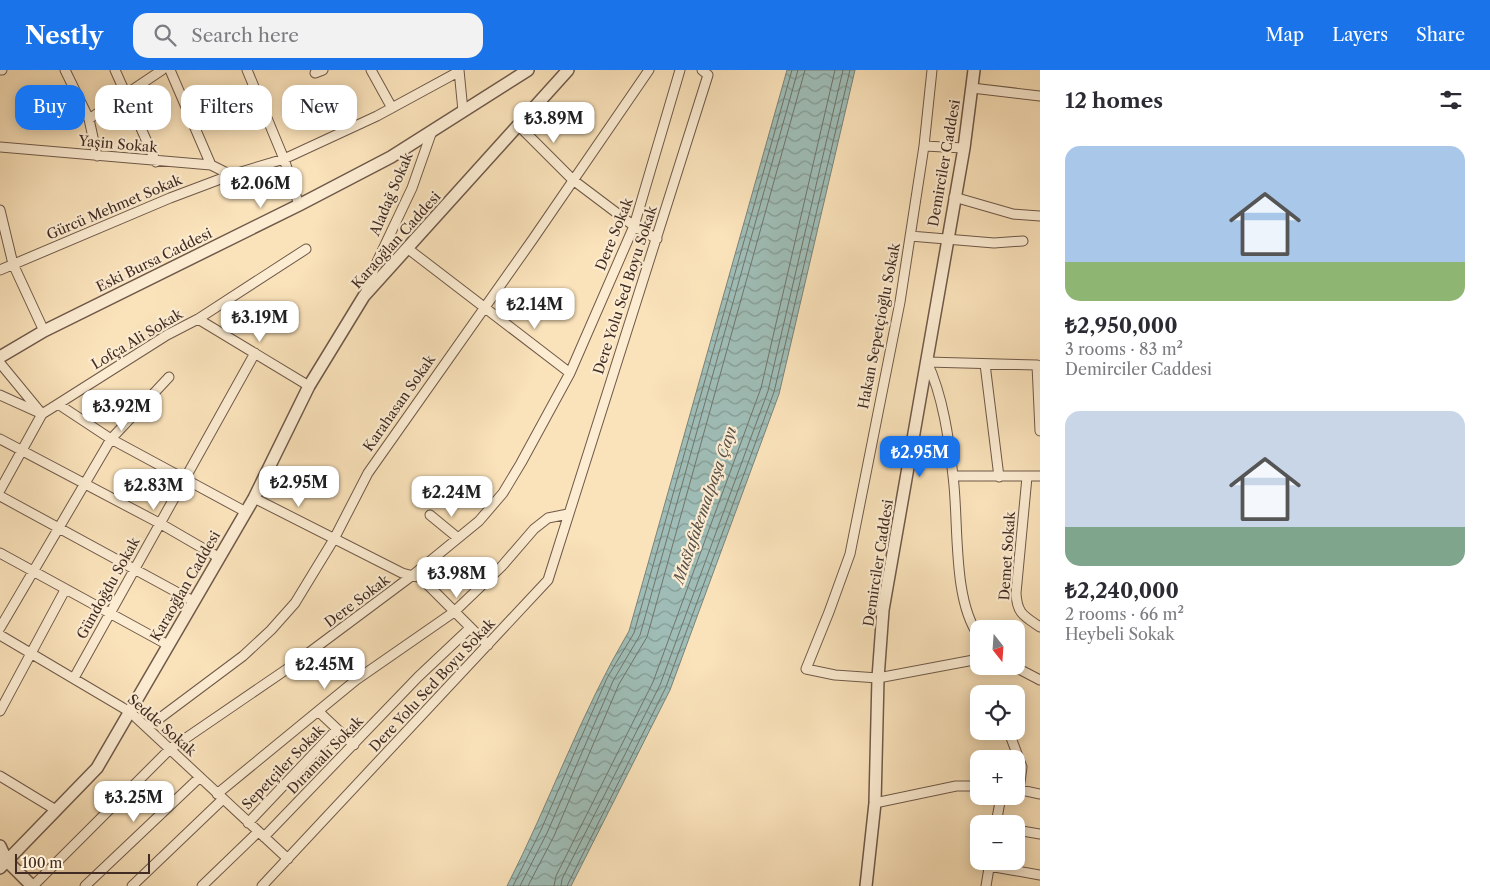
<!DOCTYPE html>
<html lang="en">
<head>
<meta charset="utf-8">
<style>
	body { margin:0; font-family:"Libre Caslon Text",serif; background:#f2f2f3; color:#2b2b33; height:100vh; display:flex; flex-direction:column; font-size:19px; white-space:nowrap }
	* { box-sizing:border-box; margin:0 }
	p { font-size:16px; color:#7c7c81 }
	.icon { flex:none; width:28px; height:28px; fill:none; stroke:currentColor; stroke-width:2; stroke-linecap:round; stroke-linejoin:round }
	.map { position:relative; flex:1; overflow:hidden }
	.drawer { display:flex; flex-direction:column; background:#fff; width:450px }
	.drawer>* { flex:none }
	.banner { position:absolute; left:15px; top:15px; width:475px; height:45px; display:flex; gap:10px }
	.needle { width:32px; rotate:163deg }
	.controls { position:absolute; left:970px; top:550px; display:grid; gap:10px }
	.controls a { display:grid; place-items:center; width:55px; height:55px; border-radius:10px; background:#fff; box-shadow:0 2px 12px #0003; font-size:25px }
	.scale { position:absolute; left:15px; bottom:12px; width:135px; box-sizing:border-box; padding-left:5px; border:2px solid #412b23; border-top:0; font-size:14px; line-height:18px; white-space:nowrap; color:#412b23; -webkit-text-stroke:4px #fcecd2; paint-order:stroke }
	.price { position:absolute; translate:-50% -42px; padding:0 11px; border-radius:10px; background:#fff; color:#222; font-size:16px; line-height:32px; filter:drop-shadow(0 1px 2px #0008) }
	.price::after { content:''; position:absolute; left:50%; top:30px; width:15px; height:11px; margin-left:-8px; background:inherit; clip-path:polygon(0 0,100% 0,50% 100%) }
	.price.active { background:#1a73e8; color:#fff }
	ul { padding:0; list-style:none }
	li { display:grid; align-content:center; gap:10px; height:265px; padding:0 25px }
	li span { display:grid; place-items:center; height:155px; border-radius:15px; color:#555 }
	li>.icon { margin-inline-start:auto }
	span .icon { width:90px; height:90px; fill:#fffc; stroke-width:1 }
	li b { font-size:21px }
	h2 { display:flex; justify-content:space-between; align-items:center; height:60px; padding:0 25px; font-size:21px }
	.chip { padding:0 18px; border-radius:15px; background:#fff; box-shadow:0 2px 12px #0003; font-size:18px; line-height:45px }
	.chip.active { background:#1a73e8; color:#fff }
	header { display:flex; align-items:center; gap:30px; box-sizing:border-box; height:70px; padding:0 25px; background:#1a73e8; color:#fff }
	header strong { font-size:24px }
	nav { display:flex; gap:28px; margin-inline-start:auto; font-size:18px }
	.search { width:350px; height:45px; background:#f2f2f3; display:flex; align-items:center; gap:12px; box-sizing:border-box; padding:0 18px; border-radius:15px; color:#7c7c81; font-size:19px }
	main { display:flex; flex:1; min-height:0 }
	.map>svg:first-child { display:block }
</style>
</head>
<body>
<header>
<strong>Nestly</strong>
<div class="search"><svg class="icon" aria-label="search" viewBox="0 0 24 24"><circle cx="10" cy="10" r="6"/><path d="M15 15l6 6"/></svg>Search here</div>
<nav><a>Map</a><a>Layers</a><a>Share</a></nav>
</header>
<main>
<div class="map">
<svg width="1040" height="816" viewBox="0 0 1040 816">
	<defs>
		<pattern id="water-waves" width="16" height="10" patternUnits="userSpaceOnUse" patternTransform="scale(1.25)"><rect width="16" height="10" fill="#9fbdb6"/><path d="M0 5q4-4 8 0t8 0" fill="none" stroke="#839a94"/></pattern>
	</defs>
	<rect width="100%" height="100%" fill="#fae2ba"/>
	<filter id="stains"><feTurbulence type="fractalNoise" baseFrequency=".004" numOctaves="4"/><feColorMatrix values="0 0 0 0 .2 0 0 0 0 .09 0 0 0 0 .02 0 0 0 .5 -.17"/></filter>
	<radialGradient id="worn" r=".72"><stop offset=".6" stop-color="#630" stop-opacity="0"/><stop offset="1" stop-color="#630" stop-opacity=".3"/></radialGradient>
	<!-- water -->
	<path fill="url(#water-waves)" stroke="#79837b" d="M 787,0 L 855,0 L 779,324 L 670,620 L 571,816 L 507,816 C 550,732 581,642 629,561 Z"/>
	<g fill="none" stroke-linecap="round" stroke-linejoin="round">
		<!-- shore -->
		<path stroke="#70746c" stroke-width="1" d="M 513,816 L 541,760 L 607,608 L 634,563 L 792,0
			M 520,816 L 547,763 L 613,611 L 640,565 L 798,0
			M 528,816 L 554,766 L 619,614 L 647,567 L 805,0
			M 554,816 L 556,806 L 653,612 L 761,318 L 835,0
			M 561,816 L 562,809 L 660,615 L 768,321 L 843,0
			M 567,816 L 666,617 L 774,322 L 850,0"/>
		<!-- minor casing -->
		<g stroke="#6f5949" stroke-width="11">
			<path id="minor" d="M 0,0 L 2,0
				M 65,0 L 89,49
				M 115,0 L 156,92
				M 170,0 L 211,95
				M 247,0 L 284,89 L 299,135
				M 371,0 L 392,38
				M 459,0 L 463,41
				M 932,0 L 924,76 L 900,232 L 850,484 L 829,542 L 806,599 L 835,605 L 878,608 L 979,589
				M 315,3 L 323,0
				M 972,18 L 1040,26
				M 519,56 L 573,110 L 634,156 L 657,169
				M 924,76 L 964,78
				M 0,77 L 211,95 L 231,105
				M 97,86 L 89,49 L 162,0
				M 954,127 L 1013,144 L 1040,146
				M 0,140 L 13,194 L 44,261
				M 910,166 L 994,173 L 1023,171
				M 407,178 L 570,303
				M 0,200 L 170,128 L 231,105 L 284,89 L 377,46 L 458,2
				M 366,221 L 375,196 L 412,118 L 432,61
				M 198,249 L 309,316
				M 0,293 L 42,344 L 58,334 L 111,369 L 246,442
				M 985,294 L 999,407
				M 0,325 L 42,344 L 0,420
				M 58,334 L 167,265 L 198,249 L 306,179
				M 0,369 L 161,454 L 218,487
				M 953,406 L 1040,406
				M 1027,407 L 1016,523 C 1017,544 1024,546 1040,557
				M 0,426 L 193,531
				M 254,428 L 402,503 L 421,508 L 488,575
				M 430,445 L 458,468
				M 0,483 L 168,575
				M 0,558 L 111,369 L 169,307
				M 0,565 L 130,642 L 288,789
				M 979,566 C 952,530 959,451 953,406 C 949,369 943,326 927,292 L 1037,295 L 1040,361
				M 1013,596 L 1040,610
				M 74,608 L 255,283
				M 0,641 L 65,520
				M 318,641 L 354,675
				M 148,657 L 243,586 L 271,560 L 295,533 L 334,469 L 368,403 L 533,169 L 649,0
				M 1010,665 L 1022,697 L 1019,720
				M 0,706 L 56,740
				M 1016,719 L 1040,724
				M 217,724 L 356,610 L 454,542 L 502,496 L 534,459 L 548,448 L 568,444
				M 875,733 L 956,716 L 979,716
				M 248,753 L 337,659
				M 996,754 L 1001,726
				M 1016,760 L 1040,764
				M 264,767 L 418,607 L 470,558
				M 989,796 L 1040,805
				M 33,816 L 170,679 L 287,599 L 413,505 L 479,451 L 503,423 L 521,393 L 570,303 L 634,156 L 680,0
				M 85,816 L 200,707
				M 132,816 L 223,729
				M 202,816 L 258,762
				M 262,816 L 548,510 L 708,5 L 702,0
				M 986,816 L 990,792"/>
		</g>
		<!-- tertiary casing -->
		<g stroke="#6f5949" stroke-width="14">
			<path id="tertiary" d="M 0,287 L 44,261 L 299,135 L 391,87 L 528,0
				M 0,776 L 7,791 L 1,788
				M 7,791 L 32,816
				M 0,798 L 97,698 L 254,428 L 309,316 L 364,226 L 568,0
				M 866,816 L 875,733 L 878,608 L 883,540 L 964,78 L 974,0"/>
		</g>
		<!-- minor -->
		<use href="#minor" stroke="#fcecd2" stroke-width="9"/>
		<!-- tertiary -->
		<use href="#tertiary" stroke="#fcecd2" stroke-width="11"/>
	</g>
	<g text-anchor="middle" stroke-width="4.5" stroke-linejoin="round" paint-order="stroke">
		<!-- street labels -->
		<g font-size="14" fill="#412b23" stroke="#fcecd2">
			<text transform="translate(118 74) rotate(5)" y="5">Yaşin Sokak</text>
			<text transform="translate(944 93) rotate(-80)" y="5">Demirciler Caddesi</text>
			<text transform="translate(391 124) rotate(-67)" y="5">Aladağ Sokak</text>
			<text transform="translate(114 137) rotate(-23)" y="5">Gürcü Mehmet Sokak</text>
			<text transform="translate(614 164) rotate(-68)" y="5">Dere Sokak</text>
			<text transform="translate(396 170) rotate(-48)" y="5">Karaoğlan Caddesi</text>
			<text transform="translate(154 190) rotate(-26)" y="5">Eski Bursa Caddesi</text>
			<text transform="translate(625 220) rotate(-72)" y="5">Dere Yolu Sed Boyu Sokak</text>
			<text transform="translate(879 256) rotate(-79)" y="5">Hakan Sepetçioğlu Sokak</text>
			<text transform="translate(137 269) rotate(-31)" y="5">Lofça Ali Sokak</text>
			<text transform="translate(399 333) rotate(-55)" y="5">Karahasan Sokak</text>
			<text transform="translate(1007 486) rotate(-86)" y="5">Demet Sokak</text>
			<text transform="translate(878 493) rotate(-81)" y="5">Demirciler Caddesi</text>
			<text transform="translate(185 516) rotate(-60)" y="5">Karaoğlan Caddesi</text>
			<text transform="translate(108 518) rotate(-61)" y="5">Gündoğdu Sokak</text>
			<text transform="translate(357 531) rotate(-37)" y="5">Dere Sokak</text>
			<text transform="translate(432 615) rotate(-47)" y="5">Dere Yolu Sed Boyu Sokak</text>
			<text transform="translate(162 655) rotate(41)" y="5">Sedde Sokak</text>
			<text transform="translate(325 685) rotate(-46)" y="5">Dıramalı Sokak</text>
			<text transform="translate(283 697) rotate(-46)" y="5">Sepetçiler Sokak</text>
		</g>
		<!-- water labels -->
		<g font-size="15" font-style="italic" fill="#585048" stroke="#fcecd2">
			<text transform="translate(705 435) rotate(-71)" y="5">Mustafakemalpaşa Çayı</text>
		</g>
	</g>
	<rect width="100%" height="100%" filter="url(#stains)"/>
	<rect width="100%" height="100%" fill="url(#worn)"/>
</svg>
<div class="controls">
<a><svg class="needle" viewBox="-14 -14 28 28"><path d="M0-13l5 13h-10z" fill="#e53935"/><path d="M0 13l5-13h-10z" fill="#7c7c81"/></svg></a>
<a><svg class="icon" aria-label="locate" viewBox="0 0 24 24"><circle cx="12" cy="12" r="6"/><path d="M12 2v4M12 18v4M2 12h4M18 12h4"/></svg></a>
<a>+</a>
<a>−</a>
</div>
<div class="scale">100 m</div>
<b class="price" style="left:554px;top:74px">₺3.89M</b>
<b class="price" style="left:261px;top:139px">₺2.06M</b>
<b class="price" style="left:535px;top:260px">₺2.14M</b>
<b class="price" style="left:260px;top:273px">₺3.19M</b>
<b class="price" style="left:122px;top:362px">₺3.92M</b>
<b class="price active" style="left:920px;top:408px">₺2.95M</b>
<b class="price" style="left:299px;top:438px">₺2.95M</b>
<b class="price" style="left:154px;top:441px">₺2.83M</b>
<b class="price" style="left:452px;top:448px">₺2.24M</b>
<b class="price" style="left:457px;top:529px">₺3.98M</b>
<b class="price" style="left:325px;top:620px">₺2.45M</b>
<b class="price" style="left:134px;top:753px">₺3.25M</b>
<div class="banner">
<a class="chip active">Buy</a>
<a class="chip">Rent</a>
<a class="chip">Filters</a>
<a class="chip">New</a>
</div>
</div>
<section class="drawer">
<h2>12 homes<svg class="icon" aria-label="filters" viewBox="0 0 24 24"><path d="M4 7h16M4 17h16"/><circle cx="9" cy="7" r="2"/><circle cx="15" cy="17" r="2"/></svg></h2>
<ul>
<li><span style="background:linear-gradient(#a9c7e8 75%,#8fb573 0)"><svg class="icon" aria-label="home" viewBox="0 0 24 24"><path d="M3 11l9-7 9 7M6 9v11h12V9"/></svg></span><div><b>₺2,950,000</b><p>3 rooms · 83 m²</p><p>Demirciler Caddesi</p></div></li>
<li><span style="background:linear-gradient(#c9d6e8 75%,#7fa58c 0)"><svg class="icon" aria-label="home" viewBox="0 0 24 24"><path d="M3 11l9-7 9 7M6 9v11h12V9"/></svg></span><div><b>₺2,240,000</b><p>2 rooms · 66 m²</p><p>Heybeli Sokak</p></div></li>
</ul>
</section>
</main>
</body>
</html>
